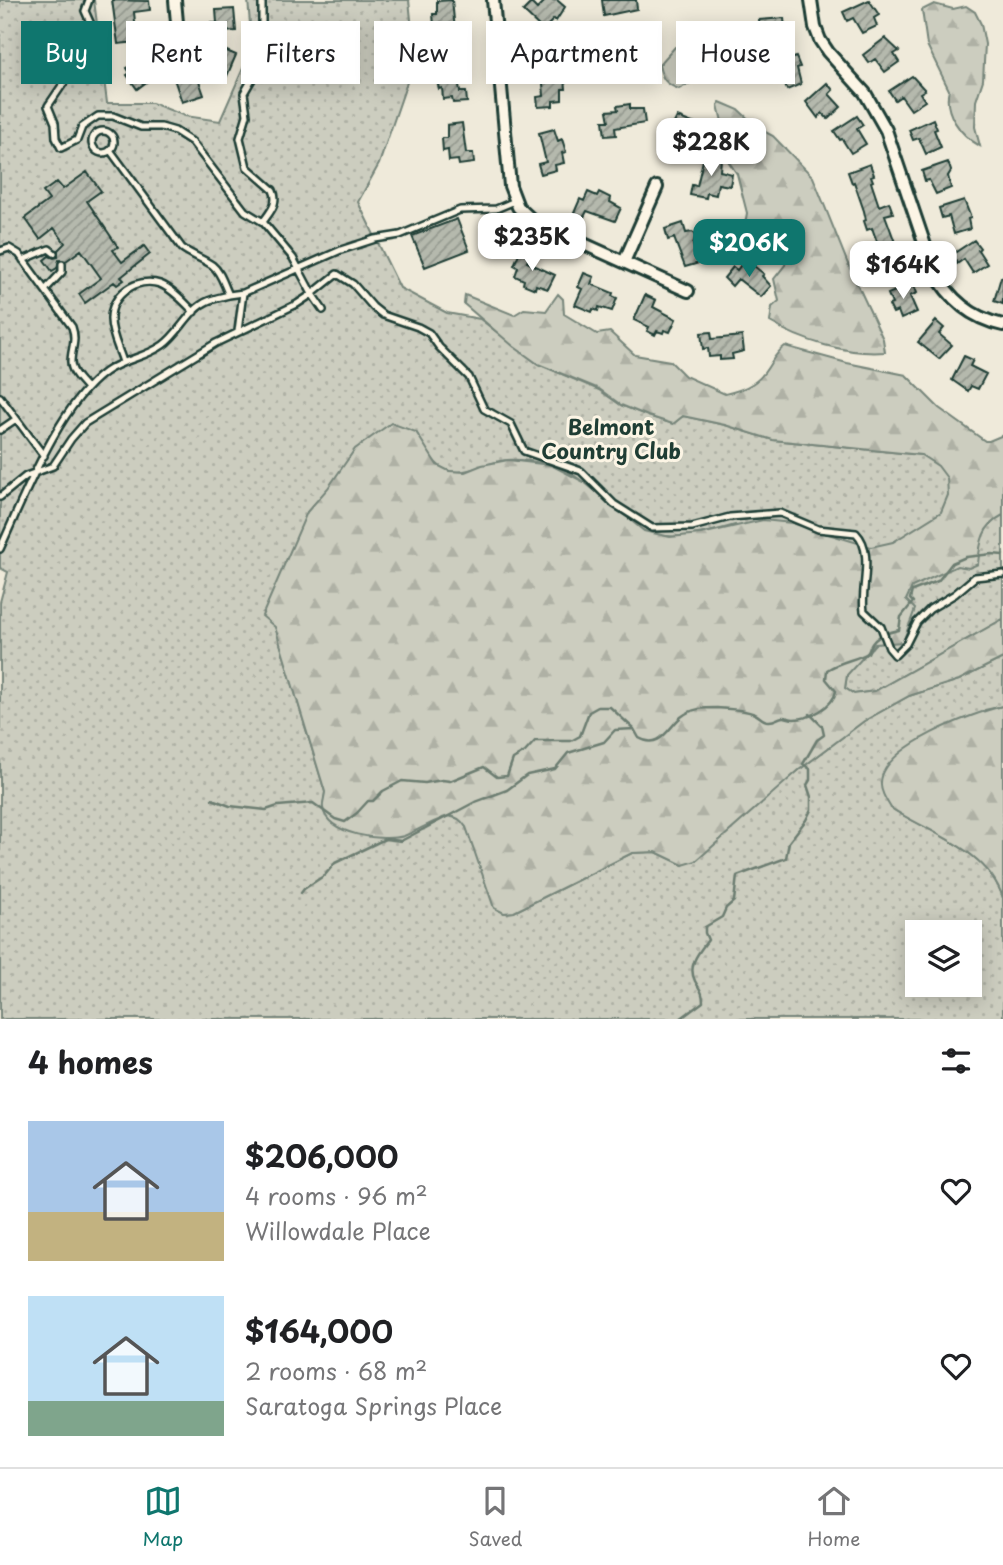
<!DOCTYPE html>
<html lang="en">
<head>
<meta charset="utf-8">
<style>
	body { margin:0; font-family:"Playpen Sans",sans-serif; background:#f2f2f2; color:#202124; height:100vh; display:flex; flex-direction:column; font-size:26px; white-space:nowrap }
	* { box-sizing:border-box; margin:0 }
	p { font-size:23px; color:#757577 }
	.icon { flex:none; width:38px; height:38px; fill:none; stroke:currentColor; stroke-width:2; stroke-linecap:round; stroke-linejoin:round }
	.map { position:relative; height:1019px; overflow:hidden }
	.drawer { display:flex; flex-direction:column; background:#fff; flex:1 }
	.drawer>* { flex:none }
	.top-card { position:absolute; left:21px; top:21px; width:962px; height:63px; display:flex; gap:14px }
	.buttons { position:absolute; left:905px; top:920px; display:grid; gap:14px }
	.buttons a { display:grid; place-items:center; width:77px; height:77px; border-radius:0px; background:#fff; box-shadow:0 4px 18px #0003; font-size:35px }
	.price { position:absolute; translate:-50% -60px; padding:0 16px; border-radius:14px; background:#fff; color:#222; font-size:23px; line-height:46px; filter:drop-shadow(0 2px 4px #0008) }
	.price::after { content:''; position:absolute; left:50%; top:42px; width:21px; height:16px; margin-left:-10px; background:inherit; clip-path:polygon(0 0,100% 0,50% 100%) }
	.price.on { background:#0f766e; color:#fff }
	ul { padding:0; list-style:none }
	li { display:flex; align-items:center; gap:21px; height:175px; padding:0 28px }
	li span { display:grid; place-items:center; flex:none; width:196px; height:140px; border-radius:0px; color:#555 }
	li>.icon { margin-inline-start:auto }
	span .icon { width:84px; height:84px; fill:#fffc; stroke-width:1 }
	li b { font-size:30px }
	h2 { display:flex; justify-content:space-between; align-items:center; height:84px; padding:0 28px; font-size:30px }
	.tag { padding:0 24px; border-radius:0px; background:#fff; box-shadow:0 4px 18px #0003; font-size:24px; line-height:63px }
	.tag.on { background:#0f766e; color:#fff }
	.tab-bar { display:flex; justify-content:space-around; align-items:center; height:98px; border-top:2px solid #e0e0e0; background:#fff; font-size:19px; color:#757577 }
	.tab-bar a { display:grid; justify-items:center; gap:4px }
	.tab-bar .on { color:#0f766e }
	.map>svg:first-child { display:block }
</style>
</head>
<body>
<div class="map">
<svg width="1003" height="1019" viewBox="0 0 1003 1019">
	<defs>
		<pattern id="green-dots" width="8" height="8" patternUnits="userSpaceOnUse" patternTransform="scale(1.75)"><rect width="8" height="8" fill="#cccdbf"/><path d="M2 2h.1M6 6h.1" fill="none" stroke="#afb1a5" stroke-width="1.8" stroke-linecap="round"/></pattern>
		<pattern id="forest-firs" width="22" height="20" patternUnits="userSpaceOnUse" patternTransform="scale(1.75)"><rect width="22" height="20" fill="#cccdbf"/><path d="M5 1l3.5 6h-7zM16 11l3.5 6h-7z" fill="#afb1a5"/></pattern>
		<pattern id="building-hatch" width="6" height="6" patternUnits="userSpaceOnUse" patternTransform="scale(1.75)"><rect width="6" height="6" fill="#b5b9ad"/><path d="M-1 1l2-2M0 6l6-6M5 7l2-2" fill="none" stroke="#93988e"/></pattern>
	</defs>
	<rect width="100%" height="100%" fill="#efeada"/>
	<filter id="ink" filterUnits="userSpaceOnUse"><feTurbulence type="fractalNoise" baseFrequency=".0143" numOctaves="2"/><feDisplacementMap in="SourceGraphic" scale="14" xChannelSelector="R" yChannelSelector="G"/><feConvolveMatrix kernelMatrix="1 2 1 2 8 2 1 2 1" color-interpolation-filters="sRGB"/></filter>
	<g filter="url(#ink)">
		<!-- green -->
		<path fill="url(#green-dots)" stroke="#76857a" stroke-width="2" fill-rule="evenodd" d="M 0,0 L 94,0 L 107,103 L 152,103 L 185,116 L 220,121 L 252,48 L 248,0 L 409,0 L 415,59 L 379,164 L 358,202 L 400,288 L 447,313 L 480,319 L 538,364 L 599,390 L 621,405 L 648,416 L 673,424 L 683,416 L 725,425 L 773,440 L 921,455 L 1003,456 L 1003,619 L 875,691 L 854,694 L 845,688 L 847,675 L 735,525 C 707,533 675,542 646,532 C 630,526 609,503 595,492 C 582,481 567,468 550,465 C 537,462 519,459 507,460 C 485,461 455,484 436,463 C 428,455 422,442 416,432 L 328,489 L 307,512 L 275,626 L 325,792 L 323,808 L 430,825 L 448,816 L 460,819 L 466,827 L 504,913 L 514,912 L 632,853 L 656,852 L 683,865 L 799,770 L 864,721 L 909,696 L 959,680 L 1003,658 L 1003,706 L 985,710 L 891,808 C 929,833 988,849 1003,898 L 1003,1019 L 0,1019 L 0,602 L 8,572 L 0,568 ZM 917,933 L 970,933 L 970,985 L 917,985 Z"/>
		<!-- forest -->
		<path fill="url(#forest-firs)" stroke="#76857a" stroke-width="2" d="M 934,4 L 953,9 L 966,6 L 975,12 L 981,24 L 985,44 L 983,80 L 976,101 L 975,127 L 980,146 C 960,135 943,112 949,90 L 927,45 L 922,10 Z
			M 687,46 L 699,50 L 710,66 L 708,74 L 679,89 C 665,84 662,79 659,65 L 675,47 Z
			M 720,102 L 739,110 L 758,128 L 773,136 L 813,177 L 848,264 L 883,339 L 885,352 C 848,355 801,341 770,322 L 772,307 L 779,301 L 774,279 L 785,265 L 786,259 L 780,254 L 761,249 L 757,242 L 743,235 L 747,213 L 737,174 L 718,146 L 721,138 L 725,134 L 718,105 Z
			M 558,294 L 563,299 L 564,314 L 597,334 L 610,332 L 635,355 L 670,361 L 685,376 L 725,394 C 741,390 754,386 764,373 C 772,363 774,354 785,346 L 847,363 L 906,375 L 939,408 L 985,441 L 989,441 L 1003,435 L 1003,515 C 982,526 980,542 978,564 L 969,568 L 957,566 L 912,587 L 906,600 L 915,609 L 903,642 L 875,644 L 847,675 L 845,688 L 854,694 L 875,691 L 1003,619 L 1003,658 L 959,680 L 909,696 L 864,721 L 799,770 L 696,861 L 683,865 L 656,852 L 632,853 L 514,912 L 504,913 L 494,908 L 466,827 C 462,821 457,816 449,816 C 441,817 415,832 404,836 C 383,842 327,835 323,808 C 322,803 325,796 325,792 L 275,627 L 262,616 L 307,512 L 328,488 L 355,449 L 391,423 L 416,432 L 437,465 L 449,471 L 465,472 L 482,465 L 508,460 L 551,465 L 584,482 L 644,531 L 670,537 L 701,534 L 763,520 L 792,523 L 871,547 L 893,542 L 941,512 L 948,495 L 947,478 L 938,466 L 921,455 L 773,440 L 725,425 L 683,416 L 673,424 L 648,416 L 621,405 L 599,389 L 538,364 L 513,346 L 464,304 L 465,295 L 514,315 L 524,309 L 546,311 Z
			M 1003,706 L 1003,898 C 988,849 929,833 891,808 C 886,800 880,791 881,782 C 883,746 973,713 1003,706 Z"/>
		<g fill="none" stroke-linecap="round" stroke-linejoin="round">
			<!-- stream -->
			<path stroke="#6c7d71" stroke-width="2.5" d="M 212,799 L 230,806 L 266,810 L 278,806 L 313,803 L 335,819 L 345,822 L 357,813 L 368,801 L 373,801 L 383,791 L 402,781 L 425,783 L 442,780 L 450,781 L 484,767 L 497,777 L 507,776 L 513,759 L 525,752 L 535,741 L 571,741 L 580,736 L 589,712 L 598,707 L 610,707 L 634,729 L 639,738 C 660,750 668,728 681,717 C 692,708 704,708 717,708 C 729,709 743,709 755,714 C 760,716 762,721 768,721 C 775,722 778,717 783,717 C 787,717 790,719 794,719 C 810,719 833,707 836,691 L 826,679 L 827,670 C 841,661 855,660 868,653 C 872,637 884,633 899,630 L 901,617 L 913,602 L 910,599 L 912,591 L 938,581 L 952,563 L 966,557 L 992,554 L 1003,555
				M 301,893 L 304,889 L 325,875 L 335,863 L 385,839 L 401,841 L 475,802 L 507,790 L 527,775 L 555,769 L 568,753 L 604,742 L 615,730 L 634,729
				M 680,1019 L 703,1002 C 703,992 700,990 695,981 C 687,965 699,952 708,940 L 705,933 L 705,927 L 722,917 L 726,908 L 734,901 L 737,876 L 786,858 L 789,842 L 806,820 L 811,810 L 811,797 L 807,785 L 810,780 L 810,769 L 803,764 L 817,740 L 824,735 L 822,726 L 810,714"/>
		</g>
		<!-- building -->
		<path fill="url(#building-hatch)" stroke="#1f3d34" stroke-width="2" d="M 112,0 L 149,1 L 150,10 L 134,12 L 136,32 L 146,31 L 147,41 L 118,44 Z
			M 452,0 L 455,30 L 463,29 L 464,40 L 449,41 L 448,36 L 435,37 L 433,14 L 437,14 L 437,1 Z
			M 546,0 L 557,0 L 565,7 L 556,21 L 554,19 L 543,30 L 523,11 L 531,3 L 537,9 Z
			M 602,0 L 636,0 L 637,9 L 604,16 Z
			M 869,0 L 879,15 L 874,18 L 877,26 L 862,33 L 853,18 L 847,21 L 843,12 Z
			M 234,9 L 236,31 L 208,33 L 207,23 L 217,23 L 216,10 Z
			M 784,18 L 785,29 L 780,30 L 781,46 L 765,47 L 764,31 L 760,31 L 759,20 Z
			M 885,38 L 899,51 L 894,54 L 899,62 L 885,72 L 875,59 L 869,63 L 863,55 Z
			M 222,49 L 236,55 L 227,76 L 200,63 L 205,54 L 214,58 L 217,52 L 220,54 Z
			M 796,57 L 800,67 L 797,68 L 801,84 L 787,90 L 781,75 L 777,76 L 773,66 Z
			M 136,62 L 139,66 L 142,63 L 146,69 L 154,63 L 160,72 L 137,89 L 127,75 L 130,73 L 127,68 Z
			M 457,68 L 460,92 L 466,92 L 467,102 L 453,103 L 452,98 L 443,99 L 442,88 L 439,89 L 434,71 Z
			M 182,69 L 186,79 L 197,75 L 204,95 L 182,102 L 172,73 Z
			M 560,70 L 560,77 L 565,76 L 566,89 L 562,89 L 562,100 L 553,101 L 553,106 L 538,107 L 537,97 L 544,96 L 542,72 Z
			M 912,76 L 925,90 L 920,93 L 925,101 L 911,110 L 901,96 L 895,100 L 889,91 Z
			M 827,83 L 833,90 L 829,94 L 841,107 L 828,119 L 822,113 L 818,118 L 806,102 Z
			M 630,104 L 630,109 L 643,109 L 645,123 L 615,128 L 616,135 L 605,136 L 603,121 L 609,121 L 607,111 L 618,110 L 617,106 Z
			M 857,116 L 863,125 L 857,129 L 866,144 L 851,153 L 842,139 L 840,140 L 834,131 Z
			M 677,117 L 698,125 L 697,128 L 708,135 L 702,150 L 673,141 L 671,147 L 661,143 L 667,128 L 671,129 Z
			M 933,119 L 937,129 L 934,130 L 941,147 L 926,154 L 919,138 L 913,140 L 909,130 Z
			M 462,123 L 466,153 L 473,153 L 474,163 L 459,165 L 458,160 L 449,161 L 448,150 L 443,151 L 442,138 L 447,138 L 447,125 Z
			M 554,129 L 558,141 L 562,139 L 566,152 L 562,153 L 564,163 L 555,165 L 556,170 L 541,174 L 538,164 L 546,162 L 539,133 Z
			M 704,156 L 721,159 L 720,171 L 732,174 L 730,186 L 718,184 L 716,195 L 707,193 L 706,198 L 690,195 L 692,185 L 697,186 Z
			M 948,162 L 951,171 L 948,176 L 951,188 L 936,194 L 929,180 L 925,181 L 922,171 Z
			M 870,164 L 874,175 L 871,176 L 873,181 L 871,182 L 879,206 L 889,202 L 893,213 L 885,215 L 896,245 L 899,244 L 902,253 L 896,255 L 901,272 L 885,277 L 882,269 L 876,271 L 872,252 L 880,250 L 872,228 L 867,230 L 864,221 L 866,220 L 864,211 L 854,182 L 852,183 L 848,172 Z
			M 87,172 L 101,191 L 87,201 L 118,247 L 113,250 L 122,262 L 144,246 L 150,254 L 121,277 L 124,280 L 117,285 L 114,282 L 85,303 L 79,294 L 101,278 L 81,250 L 66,261 L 59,260 L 57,268 L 52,271 L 44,260 L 49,256 L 54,258 L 58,257 L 58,250 L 65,243 L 54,228 L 40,239 L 25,218 L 49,200 L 43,192 L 57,182 L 63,189 Z
			M 588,192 L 597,196 L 599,192 L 611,198 L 610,202 L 621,208 L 615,221 L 587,211 L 584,217 L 574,213 L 580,199 L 584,201 Z
			M 964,200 L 971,218 L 968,219 L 970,229 L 954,234 L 949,216 L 942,218 L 939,208 Z
			M 457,219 L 469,250 L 425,267 L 412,236 Z
			M 683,223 L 686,233 L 692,232 L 696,234 L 693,245 L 699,263 L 685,267 L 674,238 L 668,240 L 665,229 Z
			M 974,240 L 980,248 L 978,250 L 987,264 L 973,273 L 964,259 L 957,264 L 953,254 Z
			M 520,251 L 530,256 L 527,262 L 555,275 L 548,289 L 536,285 L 535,289 L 523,284 L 524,280 L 515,276 L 518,267 L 514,265 Z
			M 743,262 L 752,268 L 754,266 L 764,274 L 762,276 L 771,286 L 761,297 L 738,279 L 732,286 L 724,278 L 733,267 L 737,270 Z
			M 584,273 L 594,277 L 591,284 L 613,293 L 612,296 L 617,298 L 612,311 L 599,307 L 598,311 L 593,309 L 592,312 L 575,305 L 582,289 L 578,287 Z
			M 1001,277 L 1003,277 L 1003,304 L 994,301 Z
			M 913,283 L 917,293 L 910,296 L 917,312 L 901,319 L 898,311 L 893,313 L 889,305 L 892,304 L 888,294 Z
			M 645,295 L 656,300 L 653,307 L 676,319 L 670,332 L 664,330 L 663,333 L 657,331 L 655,335 L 647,331 L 649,327 L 634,320 Z
			M 936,321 L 944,328 L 939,334 L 952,345 L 939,359 L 918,342 Z
			M 711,332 L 712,339 L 742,336 L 744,351 L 732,354 L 733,359 L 720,360 L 720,356 L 709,357 L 708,348 L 703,349 L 701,333 Z
			M 964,356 L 973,360 L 970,366 L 986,374 L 978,389 L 971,386 L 968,391 L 952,380 Z"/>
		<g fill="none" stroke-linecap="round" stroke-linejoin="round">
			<!-- service casing -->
			<g stroke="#1f3d34" stroke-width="10">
				<path id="service" d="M 89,0 L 85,11 L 94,31 L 95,51 L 65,81 L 48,106 L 55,123 L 56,138 L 61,148 L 77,140 L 82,127 L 98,116 L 113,116 L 141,127 L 161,127 L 175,131 L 192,142 L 245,211 L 263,222
					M 262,0 L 262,56 L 259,67 L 244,93 L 247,115 L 240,138 L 247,167 L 273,190 C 279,203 270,212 263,222 L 293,258 L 312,294 L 337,274 L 353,284 L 373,307 L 383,315 L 418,327 L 429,333 L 439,347 L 469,377 L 484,409 L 511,424 L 524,451 L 581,471 L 614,504 L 652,528 L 692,527 L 730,517 L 780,513 L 818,529 L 856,533 C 875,552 860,589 864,611 L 881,627 L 889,648 L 895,655 L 906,644 L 917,622 L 930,609 L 955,594 L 975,577 L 1003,574
					M92 142a11 11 0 1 1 22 0a11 11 0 1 1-22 0Z
					M 0,251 L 9,248 L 19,254 L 72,327 C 77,341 71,349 71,362 C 71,372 80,380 86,387
					M 23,260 L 49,249 L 54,253
					M 45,290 L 62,272 L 62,264
					M 229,295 L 243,293 L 341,250 L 375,239 L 400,235 L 460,210 L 496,209 L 515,201
					M 238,331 L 243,293
					M 123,362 C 119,349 111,334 111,320 C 110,295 137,276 160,284 C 173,289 185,303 194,312
					M 0,397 L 44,456
					M 0,430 L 16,419
					M 0,497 L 26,476 L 53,466 L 71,439 L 85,423 L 216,343 L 297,304 L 312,294 L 323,310
					M 0,549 C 24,497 59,405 105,372 C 123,359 145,358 163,345 C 180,333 189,309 208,301 C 215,298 222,297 229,295 C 224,285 221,272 212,265 C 202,258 191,255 182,248 L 110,150"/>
			</g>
			<!-- minor casing -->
			<g stroke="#1f3d34" stroke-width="16">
				<path id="minor" d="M 175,0 L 178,34
					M 493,0 L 510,186 L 518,207 L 533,221 L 688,291
					M 811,0 L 815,27 L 820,40 L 828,52 L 865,93 L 886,130 L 933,269 C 948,298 970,318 1003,325
					M 624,262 L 657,187"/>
			</g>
			<!-- service -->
			<use href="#service" stroke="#fcf5e5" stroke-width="5"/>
			<!-- minor -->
			<use href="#minor" stroke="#fcf5e5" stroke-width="10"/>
		</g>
	</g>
	<g text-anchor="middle" stroke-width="6" stroke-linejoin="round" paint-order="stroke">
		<!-- neighbourhood labels -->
		<g font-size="21" font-weight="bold" fill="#1f3d34" stroke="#fcf5e5">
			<text x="611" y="435">Belmont<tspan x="611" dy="24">Country Club</tspan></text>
		</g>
	</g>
</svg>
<div class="buttons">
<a><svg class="icon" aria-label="layers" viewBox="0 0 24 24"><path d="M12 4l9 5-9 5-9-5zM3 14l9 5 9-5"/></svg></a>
</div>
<b class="price" style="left:711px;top:178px">$228K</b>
<b class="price" style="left:532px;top:273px">$235K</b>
<b class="price on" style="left:749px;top:279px">$206K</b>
<b class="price" style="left:903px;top:301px">$164K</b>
<div class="top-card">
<a class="tag on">Buy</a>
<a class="tag">Rent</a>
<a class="tag">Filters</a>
<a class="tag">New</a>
<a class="tag">Apartment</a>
<a class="tag">House</a>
</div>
</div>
<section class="drawer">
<h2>4 homes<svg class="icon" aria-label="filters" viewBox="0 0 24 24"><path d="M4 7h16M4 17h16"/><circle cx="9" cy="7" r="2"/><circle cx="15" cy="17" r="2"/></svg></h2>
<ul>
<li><span style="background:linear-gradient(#a9c7e8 65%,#c2b280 0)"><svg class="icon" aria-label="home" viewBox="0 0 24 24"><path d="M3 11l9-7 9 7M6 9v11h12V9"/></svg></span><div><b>$206,000</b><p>4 rooms · 96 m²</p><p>Willowdale Place</p></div><svg class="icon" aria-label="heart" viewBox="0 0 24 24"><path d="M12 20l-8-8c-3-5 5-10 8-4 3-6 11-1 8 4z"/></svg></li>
<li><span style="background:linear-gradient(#bfe0f5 75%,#7fa58c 0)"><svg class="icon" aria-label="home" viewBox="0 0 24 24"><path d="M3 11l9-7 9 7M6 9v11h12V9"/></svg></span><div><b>$164,000</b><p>2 rooms · 68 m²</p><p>Saratoga Springs Place</p></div><svg class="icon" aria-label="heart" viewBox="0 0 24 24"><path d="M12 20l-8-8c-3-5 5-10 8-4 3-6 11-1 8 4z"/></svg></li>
</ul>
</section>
<nav class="tab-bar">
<a class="on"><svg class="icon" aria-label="map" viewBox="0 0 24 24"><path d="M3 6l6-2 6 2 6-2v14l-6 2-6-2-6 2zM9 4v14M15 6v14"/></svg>Map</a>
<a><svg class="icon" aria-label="saved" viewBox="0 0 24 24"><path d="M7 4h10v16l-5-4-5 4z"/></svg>Saved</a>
<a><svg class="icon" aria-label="home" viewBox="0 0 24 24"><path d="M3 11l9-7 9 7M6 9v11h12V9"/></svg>Home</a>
</nav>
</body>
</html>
